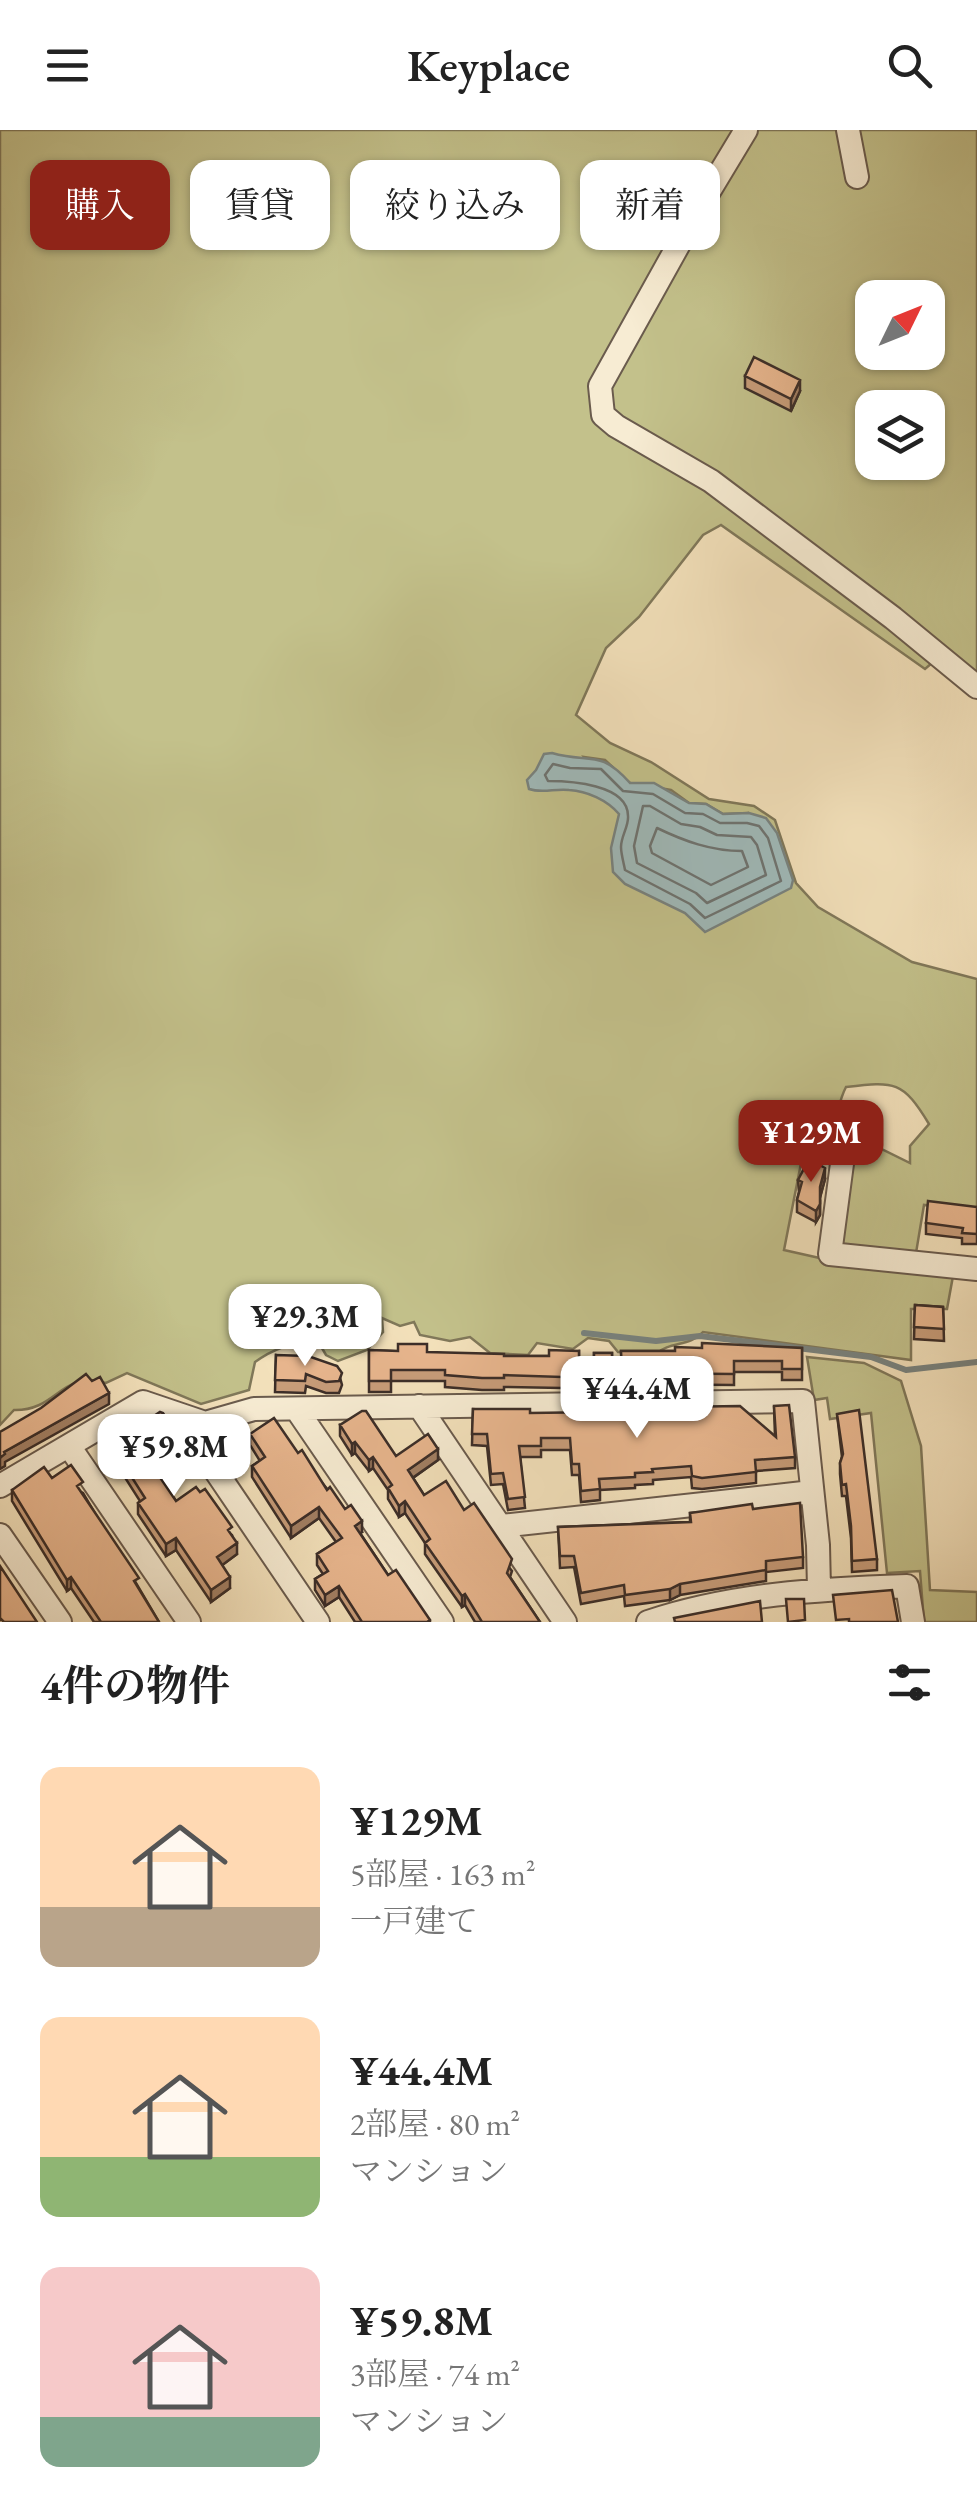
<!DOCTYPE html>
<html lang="ja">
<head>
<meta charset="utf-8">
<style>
	body { margin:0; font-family:"EB Garamond","Noto Serif JP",serif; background:#f2f2f2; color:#222; height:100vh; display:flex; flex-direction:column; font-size:38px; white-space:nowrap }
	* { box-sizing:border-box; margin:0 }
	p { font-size:32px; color:#767676 }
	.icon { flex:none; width:55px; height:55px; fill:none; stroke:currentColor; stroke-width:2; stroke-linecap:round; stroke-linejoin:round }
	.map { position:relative; height:1492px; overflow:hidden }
	.side { display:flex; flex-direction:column; background:#fff; flex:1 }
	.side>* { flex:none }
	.top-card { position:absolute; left:30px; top:30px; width:918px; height:90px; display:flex; gap:20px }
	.needle { width:65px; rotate:47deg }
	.tools { position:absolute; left:855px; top:150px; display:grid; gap:20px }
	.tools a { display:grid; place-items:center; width:90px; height:90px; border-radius:20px; background:#fff; box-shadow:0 2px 8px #0004; font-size:50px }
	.price { position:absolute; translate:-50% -85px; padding:0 22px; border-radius:20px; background:#fff; color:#222; font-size:32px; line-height:65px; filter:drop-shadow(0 2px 5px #0008) }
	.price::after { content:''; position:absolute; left:50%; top:60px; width:30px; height:22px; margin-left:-15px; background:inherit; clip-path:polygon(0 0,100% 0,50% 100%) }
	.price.selected { background:#8f2418; color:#fff }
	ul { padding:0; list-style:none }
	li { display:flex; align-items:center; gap:30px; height:250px; padding:0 40px }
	li span { display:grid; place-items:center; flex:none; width:280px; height:200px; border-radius:20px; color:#555 }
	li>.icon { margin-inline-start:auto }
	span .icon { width:120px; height:120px; fill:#fffc; stroke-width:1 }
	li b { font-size:42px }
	h2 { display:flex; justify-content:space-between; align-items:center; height:120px; padding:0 40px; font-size:42px }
	.pill { padding:0 35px; border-radius:20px; background:#fff; box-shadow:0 2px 8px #0004; font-size:35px; line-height:90px }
	.pill.selected { background:#8f2418; color:#fff }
	header { display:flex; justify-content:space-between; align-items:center; height:130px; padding:0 40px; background:#fff; font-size:45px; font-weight:600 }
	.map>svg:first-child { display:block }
</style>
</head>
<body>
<header><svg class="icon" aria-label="menu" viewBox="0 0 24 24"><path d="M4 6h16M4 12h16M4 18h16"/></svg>Keyplace<svg class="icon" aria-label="search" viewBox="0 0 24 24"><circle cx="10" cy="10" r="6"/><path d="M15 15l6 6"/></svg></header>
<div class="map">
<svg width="977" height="1492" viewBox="0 0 977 1492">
	<rect width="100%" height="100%" fill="#f3e1bb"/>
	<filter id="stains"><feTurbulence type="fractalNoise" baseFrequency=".002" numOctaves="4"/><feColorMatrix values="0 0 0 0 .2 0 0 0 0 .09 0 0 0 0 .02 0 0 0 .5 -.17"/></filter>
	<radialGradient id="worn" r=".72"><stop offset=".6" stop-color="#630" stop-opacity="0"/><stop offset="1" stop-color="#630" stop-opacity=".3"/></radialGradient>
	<!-- green -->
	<path fill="#c3c18b" stroke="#80785a" stroke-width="2.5" fill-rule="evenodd" d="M 0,0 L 977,0 L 977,548 L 842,437 L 703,359 L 738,379 L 932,533 L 925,539 L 721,395 L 703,405 L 639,487 L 606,518 L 576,585 L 610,613 L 651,632 L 709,669 L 754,676 L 775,690 L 796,753 L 818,777 L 912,832 L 977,849 L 977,1081 L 924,1075 L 916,1123 L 840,1116 L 853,1005 L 910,1033 L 910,1016 L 929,994 C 903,951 895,951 846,957 C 835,978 836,1006 831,1030 L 802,1028 L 784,1120 L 824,1129 L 953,1146 L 947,1179 L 911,1179 L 911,1230 L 703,1202 C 690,1217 670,1211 656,1224 L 618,1222 L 609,1211 L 588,1208 L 573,1219 L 537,1213 L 528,1225 L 490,1223 L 470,1207 L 450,1211 L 420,1205 L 414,1192 L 400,1196 L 382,1188 L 383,1202 L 367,1220 L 338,1231 L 326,1225 L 319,1213 C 296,1211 274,1218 255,1232 L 249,1260 L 201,1274 L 127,1243 L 106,1253 C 60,1240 58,1281 14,1280 L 0,1295 ZM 872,168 L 928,168 L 928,222 L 872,222 ZM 872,278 L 928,278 L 928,332 L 872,332 ZM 584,627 L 605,630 L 630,653 L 671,660 L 689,673 L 706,674 L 723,684 L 749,683 L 625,700 L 621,675 Z
		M 807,1227 L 864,1233 L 901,1251 L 921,1316 L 930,1460 L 977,1462 L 977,1492 L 924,1492 L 920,1441 L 887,1443 L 871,1283 L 830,1289 L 827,1268 L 814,1270 Z"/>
	<!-- water -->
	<path fill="#a0bbbb" stroke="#788380" stroke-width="2.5" d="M 552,623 C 589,634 599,618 630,653 L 654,653 L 689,673 L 706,674 L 723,684 L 749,683 L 766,688 L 777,703 L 793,750 L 791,758 L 705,802 L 685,783 L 625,754 L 613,742 L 611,718 L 619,684 C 607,670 587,661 569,660 C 555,658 543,664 529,659 L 527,650 L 536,640 L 544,624 Z"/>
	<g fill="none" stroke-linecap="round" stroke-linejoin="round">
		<!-- shore -->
		<path stroke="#6e7472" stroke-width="2.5" d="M 553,634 L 570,638 L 601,639 L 623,661 L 653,664 L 685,683 L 703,684 L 720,693 L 747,693 L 759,696 L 768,708 L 781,751 L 705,788 L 690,774 L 625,740 C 624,734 621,724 621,717 C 621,706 629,696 628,686 C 628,654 569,651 548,651 L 545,645 Z
			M 643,676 L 650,676 L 681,694 L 700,697 L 717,705 L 751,707 L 757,715 L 766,745 L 707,773 L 696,763 L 637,733 L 634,716 Z
			M 657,698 C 684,711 711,721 742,721 L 748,737 L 711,755 L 652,723 L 650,716 Z"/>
		<!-- stream -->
		<path stroke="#788380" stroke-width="6" d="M 584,1203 L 656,1211 L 700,1206 L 871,1227 L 906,1240 L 977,1232"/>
		<!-- minor casing -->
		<g stroke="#6a5b4d" stroke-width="26">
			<path id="minor" d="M 746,0 L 699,78 L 600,256 L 603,285 L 616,296 L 711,351 L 893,488 L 977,557
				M 848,0 L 857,47
				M 847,996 L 830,1124 L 977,1139
				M 419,1276 L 565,1492
				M 297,1280 L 442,1492
				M 177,1284 L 318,1492
				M 69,1316 L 189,1492
				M 0,1356 L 143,1272 L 205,1293 L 254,1279 L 803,1271 L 818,1415 L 819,1459
				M 501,1396 L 812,1362
				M 0,1405 L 60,1492
				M 648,1492 C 731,1464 820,1459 907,1456 L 913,1492"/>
		</g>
		<!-- minor -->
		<use href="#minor" stroke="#f7ecd3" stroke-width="22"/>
	</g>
	<!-- wall -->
	<path fill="#c79c79" stroke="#3c2e28" stroke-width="2.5" d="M 745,246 L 800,261 L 791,281 L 745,258 Z
		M 825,1049 L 820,1067 L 820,1085 L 816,1092 L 797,1082 L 797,1070 L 799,1062 L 798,1050 Z
		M 977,1077 L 977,1114 L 962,1114 L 962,1108 L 926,1104 L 926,1093 Z
		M 915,1175 L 943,1177 L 944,1211 L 914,1209 Z
		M 702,1218 L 802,1218 L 802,1250 L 782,1250 L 782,1242 L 734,1242 L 734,1255 L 622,1254 L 621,1221 L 675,1221 Z
		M 369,1220 L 504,1226 L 549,1226 L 579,1221 L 579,1253 L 563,1252 L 562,1258 L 504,1257 L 504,1260 L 482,1260 L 445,1257 L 445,1251 L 391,1251 L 391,1262 L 369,1262 Z
		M 594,1223 L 612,1223 L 612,1246 L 594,1246 Z
		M 276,1225 L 337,1236 L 342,1255 L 339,1263 L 326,1263 L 306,1256 L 305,1263 L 275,1262 Z
		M 774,1276 L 795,1327 L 795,1338 L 756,1341 L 756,1353 L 702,1359 L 692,1358 L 691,1347 L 653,1350 L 653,1354 L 635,1355 L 635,1358 L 600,1360 L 600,1370 L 581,1372 L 579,1345 L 572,1345 L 570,1320 L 541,1320 L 541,1327 L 520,1327 L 525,1378 L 508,1380 L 503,1354 L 491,1355 L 487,1316 L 472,1315 L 473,1279 L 530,1283 L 775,1307 Z
		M 837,1284 L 877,1429 L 877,1440 L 852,1442 L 851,1408 L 846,1366 L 842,1366 L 840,1344 L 840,1333 L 842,1327 Z
		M 340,1295 L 396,1326 L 438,1330 L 413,1348 L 424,1365 L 464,1380 L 512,1441 L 510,1447 L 540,1492 L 475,1492 L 465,1475 L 462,1477 L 425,1424 L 425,1413 L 405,1383 L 399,1387 L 388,1369 L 388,1360 L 373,1338 L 369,1341 L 355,1323 L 352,1325 L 340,1306 Z
		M 103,1302 L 181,1321 L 154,1338 L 176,1371 L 232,1405 L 237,1424 L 222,1435 L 230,1458 L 211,1472 L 176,1420 L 166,1426 L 138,1384 L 138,1373 L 140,1371 L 103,1313 Z
		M 250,1304 L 298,1323 L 362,1402 L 360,1403 L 388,1445 L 430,1492 L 355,1492 L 339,1467 L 325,1476 L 315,1460 L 315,1449 L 323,1444 L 317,1435 L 317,1424 L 336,1412 L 319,1388 L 291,1408 L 252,1347 L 252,1336 L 260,1331 L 250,1315 Z
		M 52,1348 L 83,1363 L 159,1492 L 94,1492 L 71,1458 L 67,1461 L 12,1371 L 12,1360 Z
		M 753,1379 L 803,1427 L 803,1438 L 766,1442 L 766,1451 L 680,1465 L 670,1470 L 625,1476 L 624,1466 L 581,1474 L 574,1437 L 560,1438 L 558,1397 L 690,1392 L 690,1383 Z"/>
	<!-- shaded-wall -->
	<path fill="#a27f63" stroke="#3c2e28" stroke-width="2.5" d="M 800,250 L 800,261 L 791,281 L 791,269 Z
		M 825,1038 L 825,1049 L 820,1068 L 820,1057 Z
		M 820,1074 L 820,1085 L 816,1092 L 816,1081 Z
		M 109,1263 L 109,1274 L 5,1332 L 5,1336 L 0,1339 L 0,1328 L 4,1322 Z
		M 181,1309 L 181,1321 L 149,1342 L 149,1331 Z
		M 355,1312 L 355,1323 L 352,1325 L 352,1314 Z
		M 438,1319 L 438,1330 L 408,1351 L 408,1340 Z
		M 373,1327 L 373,1338 L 369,1341 L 369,1330 Z
		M 405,1371 L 405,1383 L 399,1387 L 399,1376 Z
		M 319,1377 L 319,1388 L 291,1408 L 291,1396 Z
		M 362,1391 L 362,1402 L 355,1407 L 355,1396 Z
		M 176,1408 L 176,1420 L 166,1426 L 166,1414 Z
		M 237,1413 L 237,1424 L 217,1439 L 217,1427 Z
		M 71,1447 L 71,1458 L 67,1461 L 67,1450 Z
		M 230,1447 L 230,1458 L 211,1472 L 211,1460 Z
		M 680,1454 L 680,1465 L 670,1470 L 670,1459 Z
		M 339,1456 L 339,1467 L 325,1476 L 325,1465 Z
		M 465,1464 L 465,1475 L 462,1477 L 462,1466 Z"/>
	<!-- building -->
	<path fill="#e7b58d" stroke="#3c2e28" stroke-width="2.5" d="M 754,227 L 800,250 L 791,269 L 745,246 Z
		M 809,1029 L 825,1038 L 820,1057 L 820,1074 L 816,1081 L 797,1070 L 802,1052 L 798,1050 Z
		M 928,1071 L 977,1077 L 977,1104 L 962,1103 L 963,1098 L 926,1093 Z
		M 915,1175 L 943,1177 L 944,1199 L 914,1197 Z
		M 702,1213 L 802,1218 L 802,1239 L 782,1239 L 782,1231 L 734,1231 L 734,1244 L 622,1243 L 621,1221 L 675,1221 L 675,1217 L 702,1218 Z
		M 398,1214 L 427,1214 L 427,1222 L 504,1224 L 504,1226 L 549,1226 L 549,1220 L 579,1221 L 579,1241 L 563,1241 L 562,1247 L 504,1245 L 504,1248 L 482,1248 L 445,1245 L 445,1240 L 391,1240 L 391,1251 L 369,1251 L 369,1220 L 398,1221 Z
		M 594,1223 L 612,1223 L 612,1240 L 594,1240 Z
		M 276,1225 L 308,1226 L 337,1236 L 342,1243 L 339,1251 L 326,1252 L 306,1244 L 305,1251 L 275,1250 Z
		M 86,1244 L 92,1251 L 100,1247 L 109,1263 L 4,1322 L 5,1324 L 0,1328 L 0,1302 L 41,1278 Z
		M 789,1275 L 795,1327 L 755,1330 L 756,1342 L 702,1348 L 692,1346 L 691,1336 L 652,1339 L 653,1342 L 635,1343 L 635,1347 L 599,1349 L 600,1359 L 581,1361 L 579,1334 L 572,1334 L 570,1308 L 541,1308 L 541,1316 L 519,1316 L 525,1367 L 508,1369 L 503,1343 L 491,1344 L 487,1304 L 472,1304 L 473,1279 L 530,1279 L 530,1283 L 602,1282 L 602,1278 L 740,1276 L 776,1307 L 774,1276 Z
		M 859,1280 L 877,1429 L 852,1431 L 851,1396 L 846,1354 L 842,1355 L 840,1333 L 843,1324 L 837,1284 Z
		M 362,1281 L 366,1281 L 396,1326 L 428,1304 L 438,1319 L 408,1340 L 424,1365 L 446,1351 L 464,1380 L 474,1373 L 512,1429 L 507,1443 L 540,1492 L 482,1492 L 465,1464 L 462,1466 L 425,1413 L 430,1409 L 405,1371 L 399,1376 L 388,1358 L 392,1355 L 373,1327 L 369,1330 L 355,1312 L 352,1314 L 340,1295 Z
		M 160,1282 L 163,1283 L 181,1309 L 149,1331 L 176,1371 L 196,1357 L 200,1362 L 205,1359 L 232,1397 L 228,1400 L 237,1413 L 217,1427 L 230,1447 L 211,1460 L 176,1408 L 166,1414 L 138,1373 L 145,1368 L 103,1302 L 122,1290 L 130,1302 Z
		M 274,1288 L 298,1323 L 302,1320 L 327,1360 L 330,1357 L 345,1379 L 351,1375 L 362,1391 L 355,1396 L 388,1445 L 396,1440 L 430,1490 L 427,1492 L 362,1492 L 339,1456 L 325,1465 L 315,1449 L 328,1441 L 317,1424 L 342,1408 L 319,1377 L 291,1396 L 252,1336 L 265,1327 L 250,1304 Z
		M 71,1335 L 83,1352 L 77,1356 L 139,1448 L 134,1451 L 159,1492 L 101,1492 L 71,1447 L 67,1450 L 12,1360 L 44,1337 L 52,1348 Z
		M 800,1373 L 803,1427 L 766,1431 L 766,1440 L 680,1454 L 670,1459 L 625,1465 L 624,1455 L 581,1463 L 574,1426 L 560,1426 L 558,1397 L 691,1392 L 690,1383 L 752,1374 L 753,1379 Z
		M 0,1436 L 37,1492 L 4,1492 L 1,1489 L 0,1490 Z
		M 892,1460 L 898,1492 L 849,1492 L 849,1489 L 836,1490 L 833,1465 Z
		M 786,1469 L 804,1469 L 805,1490 L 788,1492 Z
		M 760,1471 L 762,1492 L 675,1492 L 674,1488 Z"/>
	<rect width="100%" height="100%" filter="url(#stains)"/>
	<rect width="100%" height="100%" fill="url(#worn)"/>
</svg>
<div class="tools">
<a><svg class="needle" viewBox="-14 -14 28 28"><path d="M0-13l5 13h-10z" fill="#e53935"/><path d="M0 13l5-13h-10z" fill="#767676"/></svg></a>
<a><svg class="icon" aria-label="layers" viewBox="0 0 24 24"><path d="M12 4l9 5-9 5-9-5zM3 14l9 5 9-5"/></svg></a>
</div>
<b class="price selected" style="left:811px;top:1055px">¥129M</b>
<b class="price" style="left:305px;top:1239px">¥29.3M</b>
<b class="price" style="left:637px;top:1311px">¥44.4M</b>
<b class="price" style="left:174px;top:1369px">¥59.8M</b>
<div class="top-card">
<a class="pill selected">購入</a>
<a class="pill">賃貸</a>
<a class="pill">絞り込み</a>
<a class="pill">新着</a>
</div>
</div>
<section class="side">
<h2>4件の物件<svg class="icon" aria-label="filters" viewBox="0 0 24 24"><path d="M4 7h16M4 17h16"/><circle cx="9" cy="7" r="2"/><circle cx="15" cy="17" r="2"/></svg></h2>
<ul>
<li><span style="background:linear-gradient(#ffd9b3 70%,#b9a48a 0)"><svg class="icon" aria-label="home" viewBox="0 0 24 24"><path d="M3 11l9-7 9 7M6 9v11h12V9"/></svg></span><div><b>¥129M</b><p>5部屋 · 163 m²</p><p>一戸建て</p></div></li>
<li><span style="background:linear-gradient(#ffd9b3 70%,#8fb573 0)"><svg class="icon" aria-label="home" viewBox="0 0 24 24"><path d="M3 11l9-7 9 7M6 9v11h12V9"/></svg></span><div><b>¥44.4M</b><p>2部屋 · 80 m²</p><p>マンション</p></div></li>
<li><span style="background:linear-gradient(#f6c9c9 75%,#7fa58c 0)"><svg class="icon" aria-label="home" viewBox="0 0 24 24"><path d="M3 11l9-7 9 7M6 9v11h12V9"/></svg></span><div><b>¥59.8M</b><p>3部屋 · 74 m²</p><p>マンション</p></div></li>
</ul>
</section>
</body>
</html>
